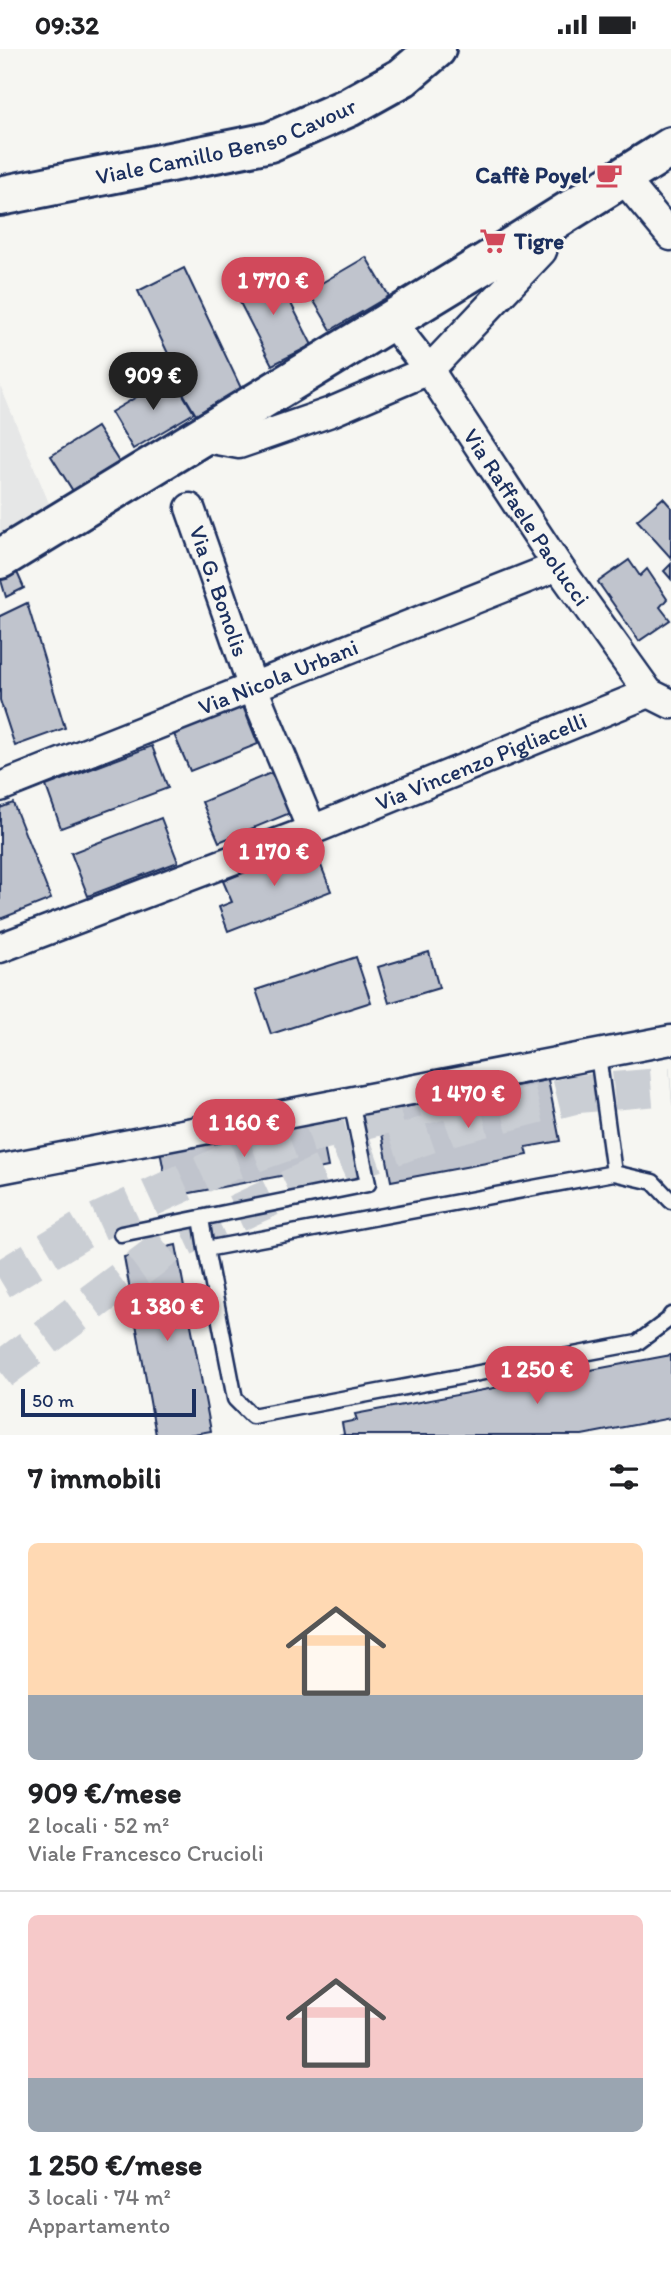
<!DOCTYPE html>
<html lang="it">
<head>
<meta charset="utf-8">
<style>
	body { margin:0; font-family:Itim,sans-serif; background:#f6f6f6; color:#202124; height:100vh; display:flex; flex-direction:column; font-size:26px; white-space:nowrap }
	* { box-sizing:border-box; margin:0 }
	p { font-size:23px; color:#757577 }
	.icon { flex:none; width:38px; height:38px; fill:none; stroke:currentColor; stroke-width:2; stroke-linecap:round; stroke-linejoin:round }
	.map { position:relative; height:1386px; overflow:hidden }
	.panel { display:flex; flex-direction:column; background:#fff; flex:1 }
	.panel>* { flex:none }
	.scale { position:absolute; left:21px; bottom:18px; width:175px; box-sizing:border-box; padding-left:7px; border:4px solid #1b2f5e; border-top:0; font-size:19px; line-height:24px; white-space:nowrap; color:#1b2f5e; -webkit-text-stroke:5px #f6f6f2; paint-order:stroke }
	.price { position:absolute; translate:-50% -60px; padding:0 16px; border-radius:24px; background:#d1495b; color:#fff; font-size:23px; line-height:46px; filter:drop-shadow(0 2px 4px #0008) }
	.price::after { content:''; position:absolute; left:50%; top:42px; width:21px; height:16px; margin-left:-10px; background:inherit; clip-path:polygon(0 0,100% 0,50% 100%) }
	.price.selected { background:#222; color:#fff }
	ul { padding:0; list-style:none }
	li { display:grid; align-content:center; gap:14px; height:371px; padding:0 28px }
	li+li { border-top:2px solid #e0e0e0 }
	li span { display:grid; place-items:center; height:217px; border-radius:10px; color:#555 }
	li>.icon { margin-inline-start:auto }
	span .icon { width:126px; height:126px; fill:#fffc; stroke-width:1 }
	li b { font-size:30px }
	h2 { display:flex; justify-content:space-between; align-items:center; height:84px; padding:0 28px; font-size:30px }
	.status { display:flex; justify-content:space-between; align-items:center; height:49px; padding:0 35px; background:#fff; direction:ltr }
	.status svg { height:19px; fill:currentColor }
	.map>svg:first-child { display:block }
</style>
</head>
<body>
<div class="status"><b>09:32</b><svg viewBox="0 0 49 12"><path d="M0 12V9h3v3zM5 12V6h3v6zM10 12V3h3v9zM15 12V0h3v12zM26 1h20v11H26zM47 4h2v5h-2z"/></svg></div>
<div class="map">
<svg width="671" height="1386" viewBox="0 0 671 1386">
	<rect width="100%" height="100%" fill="#f6f6f2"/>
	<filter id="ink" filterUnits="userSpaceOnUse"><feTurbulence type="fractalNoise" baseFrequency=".0143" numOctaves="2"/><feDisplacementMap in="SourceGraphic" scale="14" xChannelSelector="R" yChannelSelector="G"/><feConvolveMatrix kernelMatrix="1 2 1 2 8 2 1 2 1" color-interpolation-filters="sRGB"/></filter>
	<g filter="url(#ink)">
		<!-- built -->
		<path fill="#e6e7e7" d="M 0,336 L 51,459 L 0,488 Z"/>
		<!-- building -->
		<path fill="#c0c4cd" stroke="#1b2f5e" stroke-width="2" d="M 366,208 L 389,247 L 331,281 L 308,242 Z
			M 184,219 L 241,339 L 196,366 L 171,324 L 176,321 L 138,242 Z
			M 273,219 L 312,296 L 272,316 L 233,240 Z
			M 172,327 L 194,364 L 133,400 L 111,363 Z
			M 97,378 L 119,413 L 73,442 L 51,407 Z
			M 663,449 L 671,458 L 671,509 L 637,471 Z
			M 629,511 L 640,527 L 647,520 L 667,550 L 660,558 L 670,571 L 639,592 L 598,533 Z
			M 671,515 L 671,530 L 664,522 Z
			M 16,521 L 24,539 L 6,548 L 0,528 Z
			M 27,554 L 65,679 L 15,697 L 0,651 L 0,567 Z
			M 242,655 L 258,695 L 190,722 L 173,683 Z
			M 152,697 L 168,739 L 61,779 L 46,737 Z
			M 273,723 L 290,764 L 219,793 L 202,753 Z
			M 13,754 L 51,850 L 0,870 L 0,759 Z
			M 161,769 L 178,813 L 88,847 L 71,804 Z
			M 313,796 L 331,842 L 228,882 L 219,858 L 232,853 L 223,832 Z
			M 429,903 L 439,939 L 389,954 L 378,918 Z
			M 356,908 L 371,953 L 271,985 L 256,941 Z
			M 548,1031 L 560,1092 L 526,1098 L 528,1106 L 391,1132 L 378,1063 Z
			M 319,1072 L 328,1118 L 169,1148 L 160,1102 Z
			M 176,1196 L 211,1382 L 188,1386 L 156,1386 L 124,1208 Z
			M 671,1306 L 671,1369 L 582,1386 L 339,1386 L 344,1385 L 342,1374 L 357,1371 L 355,1365 Z"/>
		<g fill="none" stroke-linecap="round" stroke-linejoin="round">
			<!-- highway-tunnel -->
			<path stroke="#caced4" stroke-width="38" stroke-dasharray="38 19" stroke-linecap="butt" d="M 0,1231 L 89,1177 L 229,1113 L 309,1085 L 529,1030
				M 0,1322 L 172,1194 L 341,1116 L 452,1077 L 578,1045 L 671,1037"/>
			<!-- lane casing -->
			<g stroke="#1b2f5e" stroke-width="19">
				<path id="lane" d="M 598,1006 L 614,1124
					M 671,1152 L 653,1133 L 614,1124 L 206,1200 L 235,1350 L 252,1367 L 637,1294 L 668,1271 L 671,1266
					M 201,1169 L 206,1200
					M 121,1185 L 368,1135 L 351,1052"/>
			</g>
			<!-- street casing -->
			<g stroke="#1b2f5e" stroke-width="33">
				<g id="street">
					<path d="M 623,129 L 671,187"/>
					<path id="s1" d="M 390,271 L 429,321 L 558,517 L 649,644 L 671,655"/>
					<path d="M 200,388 L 239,395 L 331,363 L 429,321 L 542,202 L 550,174"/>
					<path id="s2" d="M 190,459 L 253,639 L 312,781"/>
					<path id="s3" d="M 0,738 L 558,517"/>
					<path id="s4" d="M 0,899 L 312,781 L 649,644"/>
					<path d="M 0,1120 L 671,991"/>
				</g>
			</g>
			<!-- secondary casing -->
			<g stroke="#1b2f5e" stroke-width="44">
				<g id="secondary">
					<path id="s5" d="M 0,147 L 270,93 L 349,58 L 403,28 L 436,0"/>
				</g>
			</g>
			<!-- primary casing -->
			<g stroke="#1b2f5e" stroke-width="44">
				<path id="primary" d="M 0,510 L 505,202 L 671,98"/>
			</g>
			<!-- lane -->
			<use href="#lane" stroke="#f6f6f2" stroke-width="14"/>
			<!-- street -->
			<use href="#street" stroke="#f6f6f2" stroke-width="28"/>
			<!-- secondary -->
			<use href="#secondary" stroke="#f6f6f2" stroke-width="38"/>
			<!-- primary -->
			<use href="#primary" stroke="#f6f6f2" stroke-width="38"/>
		</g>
	</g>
	<!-- icons -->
	<defs>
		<g id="cafe-bare" transform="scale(2.1)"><path d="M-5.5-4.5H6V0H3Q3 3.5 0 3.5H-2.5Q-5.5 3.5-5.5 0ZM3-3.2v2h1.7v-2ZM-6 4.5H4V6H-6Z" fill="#d1495b" stroke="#f6f6f2" stroke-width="2.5" paint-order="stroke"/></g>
		<g id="supermarket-bare" transform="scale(2.1)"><path d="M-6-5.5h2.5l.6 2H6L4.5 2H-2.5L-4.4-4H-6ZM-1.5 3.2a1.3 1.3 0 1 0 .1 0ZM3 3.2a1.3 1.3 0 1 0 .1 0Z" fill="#d1495b" stroke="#f6f6f2" stroke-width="2.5" paint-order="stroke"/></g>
	</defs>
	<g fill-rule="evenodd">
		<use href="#cafe-bare" x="609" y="126"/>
		<use href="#supermarket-bare" x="493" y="192"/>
	</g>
	<g text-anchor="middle" stroke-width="6" stroke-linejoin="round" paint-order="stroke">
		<!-- street labels -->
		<g font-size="23" fill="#1b2f5e" stroke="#f6f6f2">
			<text dy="8" stroke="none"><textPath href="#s5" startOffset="233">Viale Camillo Benso Cavour</textPath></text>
			<text dy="8" stroke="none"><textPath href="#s1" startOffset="240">Via Raffaele Paolucci</textPath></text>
			<text dy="8" stroke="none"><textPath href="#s2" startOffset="88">Via G. Bonolis</textPath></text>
			<text dy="8" stroke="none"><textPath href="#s3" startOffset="299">Via Nicola Urbani</textPath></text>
			<text dy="8" stroke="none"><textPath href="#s4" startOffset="516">Via Vincenzo Pigliacelli</textPath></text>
		</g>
		<!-- poi labels -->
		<g font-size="23" font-weight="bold" fill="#1b2f5e" stroke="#f6f6f2" text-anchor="end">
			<text x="588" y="134">Caffè Poyel</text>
			<text x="514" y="200" text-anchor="start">Tigre</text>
		</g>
	</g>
</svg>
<div class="scale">50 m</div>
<b class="price" style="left:273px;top:268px">1 770 €</b>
<b class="price selected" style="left:153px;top:363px">909 €</b>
<b class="price" style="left:274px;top:839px">1 170 €</b>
<b class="price" style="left:468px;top:1081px">1 470 €</b>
<b class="price" style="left:244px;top:1110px">1 160 €</b>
<b class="price" style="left:167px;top:1294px">1 380 €</b>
<b class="price" style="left:537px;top:1357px">1 250 €</b>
</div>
<section class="panel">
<h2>7 immobili<svg class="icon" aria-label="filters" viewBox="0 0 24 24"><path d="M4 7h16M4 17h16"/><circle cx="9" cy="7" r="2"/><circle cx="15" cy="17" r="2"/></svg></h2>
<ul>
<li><span style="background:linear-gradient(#ffd9b3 70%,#9aa5b1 0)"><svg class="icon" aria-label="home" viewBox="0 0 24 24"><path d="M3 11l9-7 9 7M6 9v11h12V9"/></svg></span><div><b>909 €/mese</b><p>2 locali · 52 m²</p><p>Viale Francesco Crucioli</p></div></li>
<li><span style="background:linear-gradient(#f6c9c9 75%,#9aa5b1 0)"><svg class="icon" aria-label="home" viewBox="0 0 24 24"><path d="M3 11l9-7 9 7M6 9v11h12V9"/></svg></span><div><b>1 250 €/mese</b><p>3 locali · 74 m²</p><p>Appartamento</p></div></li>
</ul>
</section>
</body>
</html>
